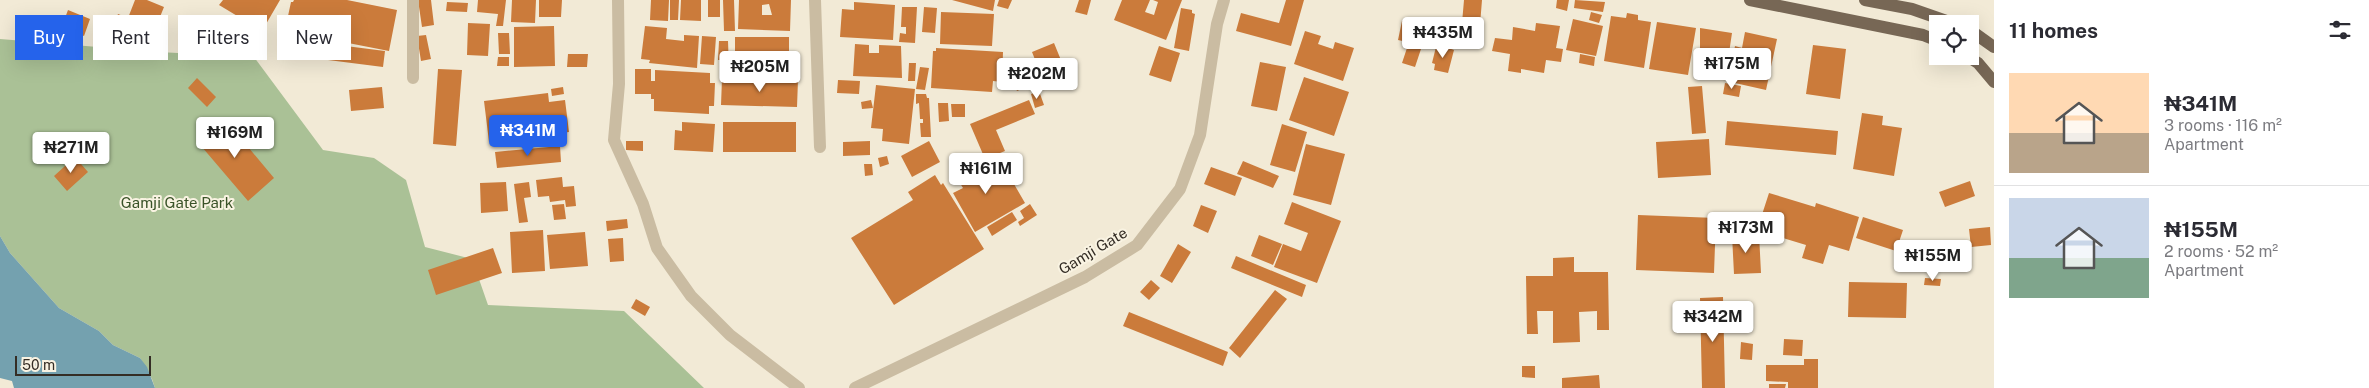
<!DOCTYPE html>
<html lang="en">
<head>
<meta charset="utf-8">
<style>
	body { margin:0; font-family:"Public Sans",sans-serif; background:#f2f2f3; color:#2b2b33; height:100vh; display:flex; flex-direction:column; font-size:19px; white-space:nowrap }
	* { box-sizing:border-box; margin:0 }
	p { font-size:16px; color:#7c7c81 }
	.icon { flex:none; width:28px; height:28px; fill:none; stroke:currentColor; stroke-width:2; stroke-linecap:round; stroke-linejoin:round }
	.map { position:relative; flex:1; overflow:hidden }
	.drawer { display:flex; flex-direction:column; background:#fff; width:375px }
	.drawer>* { flex:none }
	.top-card { position:absolute; left:15px; top:15px; width:475px; height:45px; display:flex; gap:10px }
	.controls { position:absolute; left:1929px; top:15px; display:grid; gap:10px }
	.controls a { display:grid; place-items:center; width:50px; height:50px; border-radius:0px; background:#fff; box-shadow:0 5px 20px #0002; font-size:25px }
	.scale { position:absolute; left:15px; bottom:12px; width:136px; box-sizing:border-box; padding-left:5px; border:2px solid #342d25; border-top:0; font-size:14px; line-height:18px; white-space:nowrap; color:#342d25; -webkit-text-stroke:4px #f9f3e2; paint-order:stroke }
	.price { position:absolute; translate:-50% -42px; padding:0 11px; border-radius:5px; background:#fff; color:#222; font-size:16px; line-height:32px; filter:drop-shadow(0 1px 2px #0008) }
	.price::after { content:''; position:absolute; left:50%; top:30px; width:15px; height:11px; margin-left:-8px; background:inherit; clip-path:polygon(0 0,100% 0,50% 100%) }
	.price.on { background:#2563eb; color:#fff }
	ul { padding:0; list-style:none }
	li { display:flex; align-items:center; gap:15px; height:125px; padding:0 15px }
	li+li { border-top:1px solid #e1e1e2 }
	li span { display:grid; place-items:center; flex:none; width:140px; height:100px; border-radius:0px; color:#555 }
	li>.icon { margin-inline-start:auto }
	span .icon { width:60px; height:60px; fill:#fffc; stroke-width:1 }
	li b { font-size:21px }
	h2 { display:flex; justify-content:space-between; align-items:center; height:60px; padding:0 15px; font-size:21px }
	.chip { padding:0 18px; border-radius:0px; background:#fff; box-shadow:0 5px 20px #0002; font-size:18px; line-height:45px }
	.chip.on { background:#2563eb; color:#fff }
	main { display:flex; flex:1; min-height:0 }
	.map>svg:first-child { display:block }
</style>
</head>
<body>
<main>
<div class="map">
<svg width="1994" height="388" viewBox="0 0 1994 388">
	<rect width="100%" height="100%" fill="#f2ead6"/>
	<!-- green -->
	<path fill="#aac196" d="M 0,39 L 159,52 L 254,57 L 323,150 L 374,158 L 406,180 L 425,247 L 472,259 L 488,305 L 624,311 L 704,388 L 155,388 L 152,379 L 140,358 L 113,345 L 99,331 L 59,308 L 10,253 L 0,236 Z"/>
	<!-- water -->
	<path fill="#74a1af" d="M 0,236 L 10,253 L 59,308 L 99,331 L 113,345 L 140,358 L 147,367 L 155,388 L 14,388 L 12,381 L 0,378 Z"/>
	<!-- building -->
	<path fill="#cb7b3b" fill-rule="evenodd" d="M 135,0 L 147,0 L 164,7 L 149,44 L 112,30 L 118,14 L 128,18 Z
		M 223,0 L 280,0 L 262,31 L 219,5 Z
		M 294,0 L 347,0 L 397,10 L 389,51 L 292,32 L 293,27 L 289,26 L 291,16 L 288,16 L 291,2 L 293,2 Z
		M 418,0 L 431,0 L 434,25 L 422,27 Z
		M 478,0 L 506,0 L 503,26 L 496,26 L 498,14 L 477,12 Z
		M 512,0 L 536,0 L 535,23 L 511,22 Z
		M 539,0 L 562,0 L 561,17 L 539,17 Z
		M 651,0 L 669,0 L 668,21 L 650,20 Z
		M 670,0 L 679,0 L 678,20 L 670,20 Z
		M 681,0 L 701,0 L 701,21 L 680,20 Z
		M 708,0 L 720,0 L 720,17 L 708,17 Z
		M 723,0 L 734,0 L 735,31 L 724,31 Z
		M 739,0 L 791,0 L 790,31 L 738,29 ZM 769,4 L 772,15 L 762,15 L 762,5 Z
		M 952,0 L 995,0 L 993,11 Z
		M 999,0 L 1012,0 L 1008,9 L 997,6 Z
		M 1079,0 L 1091,0 L 1087,15 L 1075,12 Z
		M 1122,0 L 1150,0 L 1145,12 L 1154,15 L 1158,2 L 1153,0 L 1182,0 L 1166,40 L 1114,20 Z
		M 1286,0 L 1304,0 L 1291,46 L 1236,31 L 1241,13 L 1279,23 Z
		M 1464,0 L 1482,0 L 1480,25 L 1462,23 Z
		M 1557,0 L 1569,0 L 1567,11 L 1556,8 Z
		M 1575,0 L 1605,2 L 1603,12 L 1574,8 Z
		M 447,2 L 468,3 L 467,12 L 446,11 Z
		M 854,2 L 895,5 L 893,40 L 840,37 L 842,9 L 854,10 Z
		M 902,7 L 917,7 L 915,43 L 899,42 L 900,33 L 906,34 L 906,27 L 901,27 Z
		M 924,7 L 937,8 L 935,33 L 922,32 Z
		M 1181,8 L 1192,10 L 1192,13 L 1195,14 L 1189,51 L 1174,48 Z
		M 68,10 L 90,19 L 84,36 L 62,26 Z
		M 941,12 L 994,14 L 992,46 L 940,44 Z
		M 1591,12 L 1602,15 L 1599,23 L 1589,20 Z
		M 1627,13 L 1638,15 L 1638,20 L 1651,22 L 1644,68 L 1604,61 L 1611,16 L 1626,18 Z
		M 1573,19 L 1603,26 L 1596,56 L 1566,50 Z
		M 1402,21 L 1419,25 L 1417,31 L 1428,33 L 1425,46 L 1398,40 Z
		M 1657,22 L 1696,28 L 1688,75 L 1649,69 Z
		M 468,23 L 490,24 L 488,56 L 467,55 Z
		M 1536,23 L 1560,26 L 1556,48 L 1563,49 L 1561,62 L 1546,60 L 1544,73 L 1521,69 L 1521,73 L 1508,71 L 1510,54 L 1492,51 L 1495,38 L 1512,40 L 1513,27 L 1535,31 Z
		M 554,26 L 555,66 L 514,67 L 514,27 Z
		M 645,26 L 667,28 L 666,39 L 684,41 L 684,35 L 699,36 L 697,68 L 649,63 L 650,60 L 641,59 Z
		M 1430,27 L 1440,29 L 1436,46 L 1426,44 Z
		M 1700,28 L 1732,33 L 1726,73 L 1724,73 L 1724,76 L 1714,75 L 1700,64 Z
		M 1305,31 L 1321,36 L 1318,44 L 1333,49 L 1335,42 L 1354,48 L 1343,81 L 1294,64 Z
		M 1745,32 L 1777,39 L 1766,90 L 1726,81 L 1727,74 L 1732,74 L 1734,63 L 1738,64 L 1739,62 L 1732,61 L 1735,46 L 1742,48 Z
		M 498,33 L 509,33 L 510,54 L 499,54 Z
		M 59,34 L 75,42 L 68,54 L 53,45 Z
		M 426,35 L 431,59 L 421,61 L 417,36 Z
		M 702,36 L 716,37 L 714,65 L 700,64 Z
		M 735,37 L 789,37 L 789,57 L 777,56 L 777,69 L 735,69 Z
		M 719,41 L 728,41 L 729,70 L 720,70 L 720,60 L 718,60 Z
		M 1054,43 L 1065,70 L 1043,79 L 1042,77 L 1048,74 L 1045,66 L 1038,67 L 1032,52 Z
		M 330,44 L 385,51 L 383,67 L 328,60 Z
		M 855,44 L 869,45 L 869,53 L 879,53 L 879,45 L 901,46 L 902,78 L 853,76 Z
		M 1408,45 L 1421,49 L 1415,67 L 1402,63 Z
		M 1440,45 L 1454,50 L 1448,73 L 1434,70 L 1435,64 L 1432,63 L 1436,47 L 1439,48 Z
		M 1813,45 L 1846,49 L 1840,99 L 1806,94 Z
		M 1159,46 L 1180,53 L 1171,82 L 1149,75 Z
		M 936,48 L 1003,52 L 1002,82 L 993,81 L 992,92 L 931,88 L 933,51 L 936,51 Z
		M 568,54 L 588,54 L 587,67 L 567,67 Z
		M 1580,54 L 1595,57 L 1594,66 L 1579,63 Z
		M 498,57 L 509,57 L 509,66 L 497,66 Z
		M 1260,62 L 1286,67 L 1277,111 L 1251,106 Z
		M 909,63 L 916,63 L 915,81 L 908,81 Z
		M 920,67 L 929,68 L 925,90 L 916,89 Z
		M 1035,67 L 1041,81 L 1017,91 L 1011,77 Z
		M 438,69 L 462,70 L 456,146 L 433,144 Z
		M 635,69 L 651,69 L 651,81 L 655,81 L 655,70 L 710,73 L 710,83 L 715,83 L 714,106 L 709,106 L 709,114 L 654,111 L 654,99 L 651,99 L 651,94 L 635,94 Z
		M 1304,77 L 1349,92 L 1334,136 L 1289,120 Z
		M 197,78 L 216,97 L 207,107 L 188,88 Z
		M 722,79 L 798,80 L 797,107 L 721,105 Z
		M 838,80 L 860,81 L 859,94 L 837,93 Z
		M 1725,83 L 1741,86 L 1739,97 L 1723,94 Z
		M 876,85 L 915,89 L 909,144 L 882,141 L 883,129 L 871,128 Z
		M 1702,86 L 1706,133 L 1692,134 L 1688,87 Z
		M 382,87 L 384,108 L 351,111 L 349,90 Z
		M 563,87 L 564,94 L 552,96 L 551,89 Z
		M 1039,91 L 1044,105 L 1035,108 L 1031,94 Z
		M 548,93 L 549,102 L 565,100 L 569,132 L 489,142 L 484,101 Z
		M 916,94 L 926,94 L 927,98 L 929,98 L 931,137 L 921,137 L 920,123 L 923,123 L 923,119 L 920,119 L 919,103 L 916,104 Z
		M 871,100 L 873,108 L 862,109 L 861,102 Z
		M 1029,100 L 1035,114 L 996,130 L 1005,151 L 985,159 L 970,124 Z
		M 938,103 L 948,103 L 949,121 L 939,122 Z
		M 951,104 L 965,104 L 965,117 L 952,117 Z
		M 1862,113 L 1883,116 L 1882,125 L 1902,128 L 1894,176 L 1853,169 Z
		M 223,117 L 274,178 L 248,201 L 196,140 Z
		M 1727,121 L 1838,131 L 1836,155 L 1725,145 Z
		M 682,122 L 715,124 L 713,152 L 674,150 L 675,130 L 682,131 Z
		M 723,122 L 796,122 L 796,152 L 723,152 Z
		M 1282,124 L 1307,132 L 1295,172 L 1270,165 Z
		M 1709,139 L 1711,175 L 1658,178 L 1656,142 Z
		M 626,141 L 643,141 L 643,151 L 626,150 Z
		M 870,141 L 870,155 L 843,156 L 843,142 Z
		M 929,141 L 940,162 L 912,177 L 901,156 Z
		M 1306,144 L 1345,154 L 1331,205 L 1293,195 Z
		M 560,146 L 561,162 L 497,168 L 495,152 Z
		M 887,156 L 889,164 L 880,167 L 878,158 Z
		M 75,157 L 88,172 L 67,191 L 54,176 Z
		M 981,161 L 988,173 L 1003,165 L 1025,203 L 975,232 L 953,193 L 963,188 L 955,175 Z
		M 1243,161 L 1279,176 L 1273,188 L 1237,174 Z
		M 864,164 L 872,164 L 873,175 L 865,176 Z
		M 1211,167 L 1242,178 L 1235,196 L 1204,184 Z
		M 935,175 L 941,185 L 943,183 L 984,249 L 894,305 L 851,238 L 913,200 L 908,192 Z
		M 562,177 L 563,187 L 574,186 L 576,206 L 566,207 L 565,200 L 550,202 L 549,196 L 538,197 L 536,180 Z
		M 1970,181 L 1975,196 L 1945,207 L 1939,192 Z
		M 506,182 L 508,211 L 481,213 L 480,183 Z
		M 529,182 L 531,197 L 524,198 L 528,222 L 519,223 L 514,184 Z
		M 1769,193 L 1815,207 L 1816,203 L 1859,217 L 1849,251 L 1829,245 L 1823,264 L 1802,258 L 1806,245 L 1757,230 Z
		M 1292,202 L 1341,221 L 1317,283 L 1274,267 L 1283,244 L 1301,251 L 1308,233 L 1284,224 Z
		M 564,204 L 566,219 L 554,220 L 552,205 Z
		M 1030,204 L 1037,215 L 1020,226 L 1018,222 L 1024,218 L 1020,211 Z
		M 1201,205 L 1217,211 L 1208,233 L 1193,226 Z
		M 1012,212 L 1017,220 L 992,236 L 987,227 Z
		M 1638,215 L 1716,218 L 1714,273 L 1636,270 Z
		M 1863,217 L 1903,230 L 1896,251 L 1856,238 Z
		M 627,219 L 628,228 L 607,231 L 606,221 Z
		M 1990,227 L 1991,245 L 1971,247 L 1969,229 Z
		M 543,230 L 545,271 L 512,273 L 510,232 Z
		M 585,232 L 588,266 L 550,269 L 547,235 Z
		M 1759,234 L 1761,273 L 1734,274 L 1732,235 Z
		M 1259,235 L 1282,244 L 1273,265 L 1251,256 Z
		M 623,238 L 624,261 L 610,262 L 608,239 Z
		M 1178,244 L 1191,252 L 1172,283 L 1160,276 Z
		M 493,248 L 502,273 L 436,295 L 428,270 Z
		M 1236,256 L 1306,285 L 1302,297 L 1231,268 Z
		M 1574,257 L 1574,272 L 1608,272 L 1609,330 L 1597,330 L 1597,311 L 1579,312 L 1580,342 L 1553,343 L 1553,311 L 1537,311 L 1538,334 L 1527,334 L 1526,276 L 1553,276 L 1553,258 Z
		M 1925,278 L 1941,279 L 1940,286 L 1924,285 Z
		M 1151,280 L 1160,288 L 1149,300 L 1140,292 Z
		M 1849,282 L 1907,283 L 1906,318 L 1848,317 Z
		M 1275,290 L 1287,299 L 1240,358 L 1229,348 Z
		M 1723,297 L 1725,388 L 1702,388 L 1700,298 Z
		M 636,299 L 650,307 L 645,316 L 631,308 Z
		M 1129,312 L 1228,352 L 1223,366 L 1123,326 Z
		M 1784,339 L 1803,340 L 1802,356 L 1783,355 Z
		M 1741,342 L 1753,344 L 1752,360 L 1740,359 Z
		M 1804,359 L 1818,359 L 1818,388 L 1788,388 L 1788,382 L 1766,381 L 1766,365 L 1804,365 Z
		M 1522,366 L 1535,366 L 1535,378 L 1522,377 Z
		M 1599,375 L 1600,388 L 1562,388 L 1562,378 Z
		M 1769,384 L 1786,384 L 1785,388 L 1769,388 Z"/>
	<g fill="none" stroke-linecap="round" stroke-linejoin="round">
		<!-- minor -->
		<path stroke="#cabca2" stroke-width="12" d="M 618,0 L 619,84 L 614,140 L 643,204 L 657,248 L 691,296 L 730,335 L 799,388
			M 815,0 L 820,147
			M 413,78 L 413,0
			M 855,388 L 1085,277 L 1137,245 L 1180,189 L 1200,135 L 1217,24 L 1224,0"/>
		<!-- major -->
		<path stroke="#776755" stroke-width="12" d="M 1750,0 L 1923,35 L 1938,41
			M 1865,0 L 1912,9 L 1955,24
			M 1970,30 L 1994,47
			M 1967,56 L 1978,63 L 1994,82"/>
	</g>
	<g text-anchor="middle" stroke-width="4" stroke-linejoin="round" paint-order="stroke">
		<!-- park labels -->
		<g font-size="15" fill="#3a5328" stroke="#f9f3e2">
			<text x="177" y="208">Gamji Gate Park</text>
		</g>
		<!-- street labels -->
		<g font-size="15" fill="#342d25" stroke="#f9f3e2">
			<text transform="translate(1093 251) rotate(-31)" y="5">Gamji Gate</text>
		</g>
	</g>
</svg>
<div class="controls">
<a><svg class="icon" aria-label="locate" viewBox="0 0 24 24"><circle cx="12" cy="12" r="6"/><path d="M12 2v4M12 18v4M2 12h4M18 12h4"/></svg></a>
</div>
<div class="scale">50 m</div>
<b class="price" style="left:1443px;top:59px">₦435M</b>
<b class="price" style="left:1732px;top:90px">₦175M</b>
<b class="price" style="left:760px;top:93px">₦205M</b>
<b class="price" style="left:1037px;top:100px">₦202M</b>
<b class="price on" style="left:528px;top:157px">₦341M</b>
<b class="price" style="left:235px;top:159px">₦169M</b>
<b class="price" style="left:71px;top:174px">₦271M</b>
<b class="price" style="left:986px;top:195px">₦161M</b>
<b class="price" style="left:1746px;top:254px">₦173M</b>
<b class="price" style="left:1933px;top:282px">₦155M</b>
<b class="price" style="left:1713px;top:343px">₦342M</b>
<div class="top-card">
<a class="chip on">Buy</a>
<a class="chip">Rent</a>
<a class="chip">Filters</a>
<a class="chip">New</a>
</div>
</div>
<section class="drawer">
<h2>11 homes<svg class="icon" aria-label="filters" viewBox="0 0 24 24"><path d="M4 7h16M4 17h16"/><circle cx="9" cy="7" r="2"/><circle cx="15" cy="17" r="2"/></svg></h2>
<ul>
<li><span style="background:linear-gradient(#ffd9b3 60%,#b9a48a 0)"><svg class="icon" aria-label="home" viewBox="0 0 24 24"><path d="M3 11l9-7 9 7M6 9v11h12V9"/></svg></span><div><b>₦341M</b><p>3 rooms · 116 m²</p><p>Apartment</p></div></li>
<li><span style="background:linear-gradient(#c9d6e8 60%,#7fa58c 0)"><svg class="icon" aria-label="home" viewBox="0 0 24 24"><path d="M3 11l9-7 9 7M6 9v11h12V9"/></svg></span><div><b>₦155M</b><p>2 rooms · 52 m²</p><p>Apartment</p></div></li>
</ul>
</section>
</main>
</body>
</html>
